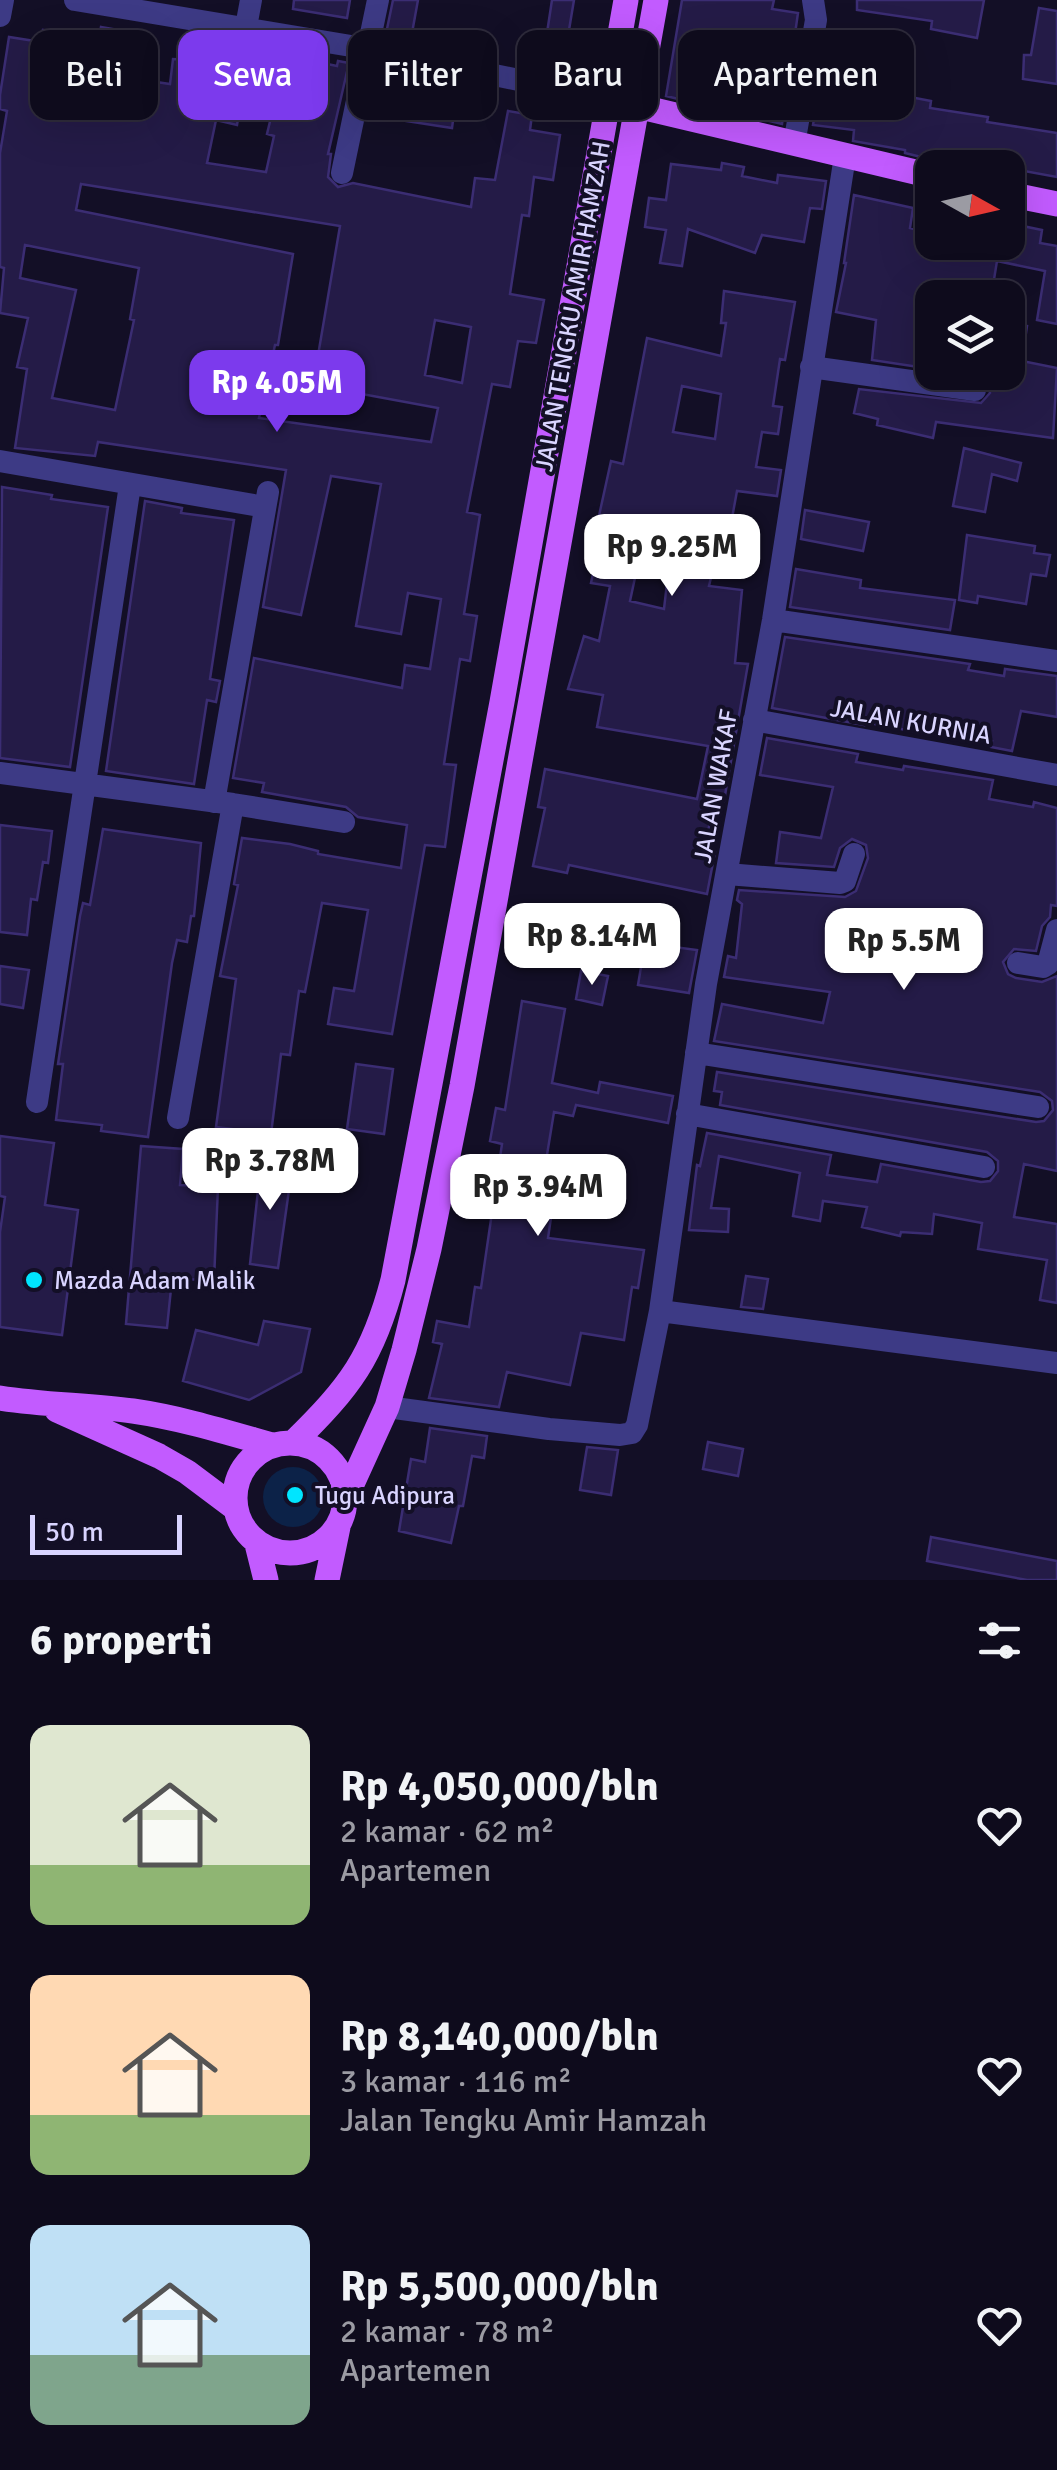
<!DOCTYPE html>
<html lang="id">
<head>
<meta charset="utf-8">
<style>
	body { margin:0; font-family:Signika,sans-serif; background:#171425; color:#f1f3f6; height:100vh; display:flex; flex-direction:column; font-size:38px; white-space:nowrap }
	* { box-sizing:border-box; margin:0 }
	p { font-size:32px; color:#9b9ba3 }
	.icon { flex:none; width:55px; height:55px; fill:none; stroke:currentColor; stroke-width:2; stroke-linecap:round; stroke-linejoin:round }
	.map { position:relative; height:1580px; overflow:hidden }
	.drawer { display:flex; flex-direction:column; background:#0e0b1c; flex:1 }
	.drawer>* { flex:none }
	.banner { position:absolute; left:30px; top:30px; width:998px; height:90px; display:flex; gap:20px }
	.needle { width:65px; rotate:98deg }
	.buttons { position:absolute; left:915px; top:150px; display:grid; gap:20px }
	.buttons a { display:grid; place-items:center; width:110px; height:110px; border-radius:20px; background:#0e0b1c; box-shadow:0 10px 40px #0002,0 0 0 2px #2e2b3b; font-size:50px }
	.scale { position:absolute; left:30px; bottom:25px; width:152px; box-sizing:border-box; padding-left:10px; border:5px solid #d9d4ff; border-top:0; font-size:28px; line-height:35px; white-space:nowrap; color:#d9d4ff; -webkit-text-stroke:8px #130f26; paint-order:stroke }
	.price { position:absolute; translate:-50% -85px; padding:0 22px; border-radius:20px; background:#fff; color:#222; font-size:32px; line-height:65px; filter:drop-shadow(0 2px 5px #0008) }
	.price::after { content:''; position:absolute; left:50%; top:60px; width:30px; height:22px; margin-left:-15px; background:inherit; clip-path:polygon(0 0,100% 0,50% 100%) }
	.price.active { background:#7c3aed; color:#fff }
	ul { padding:0; list-style:none }
	li { display:flex; align-items:center; gap:30px; height:250px; padding:0 30px }
	li span { display:grid; place-items:center; flex:none; width:280px; height:200px; border-radius:20px; color:#555 }
	li>.icon { margin-inline-start:auto }
	span .icon { width:120px; height:120px; fill:#fffc; stroke-width:1 }
	li b { font-size:42px }
	h2 { display:flex; justify-content:space-between; align-items:center; height:120px; padding:0 30px; font-size:42px }
	.tag { padding:0 35px; border-radius:20px; background:#0e0b1c; box-shadow:0 10px 40px #0002,0 0 0 2px #2e2b3b; font-size:35px; line-height:90px }
	.tag.active { background:#7c3aed; color:#fff }
	.map>svg:first-child { display:block }
</style>
</head>
<body>
<div class="map">
<svg width="1057" height="1580" viewBox="0 0 1057 1580">
	<rect width="100%" height="100%" fill="#130f26"/>
	<!-- water -->
	<path fill="#0c2248" d="M263 1497a30 30 0 1 1 60 0a30 30 0 1 1-60 0Z"/>
	<!-- building -->
	<path fill="#241b47" stroke="#3b2d73" stroke-width="2.5" fill-rule="evenodd" d="M 294,0 L 350,0 L 347,18 L 293,9 Z
		M 393,0 L 418,0 L 412,33 L 387,29 Z
		M 552,0 L 574,0 L 568,36 L 547,33 Z
		M 682,0 L 774,0 L 772,9 L 798,13 L 782,124 L 666,96 Z
		M 857,0 L 984,0 L 977,38 L 931,29 L 932,21 L 857,10 Z
		M 1039,8 L 1057,11 L 1057,84 L 1023,79 L 1024,55 L 1031,55 Z
		M 101,27 L 124,31 L 115,76 L 170,84 L 173,59 L 190,60 L 189,68 L 220,74 L 223,56 L 248,60 L 237,125 L 216,120 L 207,163 L 266,172 L 274,136 L 267,134 L 273,109 L 292,114 L 303,59 L 337,66 L 338,61 L 349,63 L 328,154 L 331,154 L 328,177 L 338,187 L 353,183 L 471,207 L 475,178 L 495,180 L 508,111 L 532,115 L 530,130 L 560,135 L 553,180 L 534,177 L 529,216 L 522,215 L 510,294 L 544,300 L 536,343 L 518,341 L 510,387 L 492,384 L 467,512 L 480,515 L 464,614 L 477,616 L 470,661 L 460,659 L 444,764 L 456,765 L 445,847 L 425,845 L 392,1034 L 328,1024 L 334,988 L 354,991 L 368,910 L 322,903 L 305,992 L 299,991 L 290,1055 L 281,1054 L 271,1134 L 216,1127 L 236,979 L 220,976 L 238,885 L 234,884 L 242,838 L 290,844 L 318,851 L 318,854 L 401,868 L 407,825 L 358,817 L 346,807 L 262,792 L 264,783 L 233,778 L 254,658 L 402,688 L 405,665 L 430,669 L 441,599 L 408,593 L 401,634 L 356,626 L 381,484 L 331,476 L 301,615 L 263,607 L 286,470 L 98,442 L 95,456 L 15,448 L 27,369 L 17,367 L 28,318 L 0,313 L 4,268 L 0,267 L 0,153 L 7,111 L 0,109 L 0,95 L 9,37 L 41,42 L 43,30 L 99,38 ZM 81,184 L 340,226 L 313,385 L 438,408 L 431,442 L 259,418 L 275,345 L 278,345 L 293,254 L 76,210 ZM 25,245 L 139,268 L 130,319 L 134,320 L 115,410 L 52,398 L 76,290 L 20,278 ZM 435,320 L 471,327 L 462,383 L 425,375 Z
		M 824,60 L 849,63 L 846,90 L 905,96 L 931,101 L 930,108 L 988,117 L 987,122 L 1057,133 L 1057,177 L 1008,168 L 945,168 L 937,161 L 905,153 L 905,150 L 853,141 L 854,130 L 813,125 Z
		M 410,92 L 456,99 L 452,128 L 406,121 Z
		M 722,163 L 744,167 L 742,176 L 777,183 L 778,175 L 826,181 L 822,209 L 810,208 L 804,242 L 762,235 L 755,253 L 688,229 L 682,266 L 660,263 L 666,230 L 645,227 L 649,198 L 666,200 L 671,164 L 721,170 Z
		M 854,195 L 913,208 L 910,228 L 932,233 L 932,242 L 1008,242 L 1008,223 L 1042,230 L 1040,243 L 1057,246 L 1057,324 L 1037,320 L 1045,271 L 997,261 L 991,298 L 932,298 L 932,369 L 872,360 L 876,320 L 836,312 L 846,263 L 844,263 Z
		M 724,291 L 795,302 L 785,360 L 780,359 L 773,406 L 782,407 L 778,434 L 762,432 L 756,467 L 781,470 L 777,496 L 737,491 L 728,540 L 720,539 L 709,586 L 742,590 L 735,663 L 748,664 L 724,801 L 715,799 L 704,850 L 715,852 L 707,894 L 569,865 L 567,873 L 533,866 L 545,808 L 538,807 L 545,769 L 697,799 L 708,746 L 597,727 L 603,695 L 568,689 L 584,636 L 599,641 L 610,586 L 591,583 L 603,527 L 597,525 L 611,461 L 623,464 L 647,338 L 721,356 L 726,323 L 721,323 ZM 682,386 L 721,394 L 715,439 L 673,432 ZM 639,559 L 669,566 L 664,609 L 630,601 Z
		M 1008,323 L 1027,326 L 1022,361 L 1057,368 L 1053,438 L 936,422 L 933,438 L 877,425 L 878,419 L 854,413 L 859,389 L 981,403 L 990,393 L 988,384 L 978,375 L 958,372 L 1008,372 Z
		M 964,448 L 1021,463 L 1017,481 L 992,474 L 985,512 L 953,506 Z
		M 2,487 L 52,495 L 51,499 L 108,507 L 70,767 L 0,758 Z
		M 145,501 L 182,508 L 181,513 L 234,520 L 210,679 L 220,681 L 216,702 L 207,700 L 194,784 L 106,771 Z
		M 805,510 L 869,522 L 863,551 L 801,539 Z
		M 967,535 L 1035,546 L 1034,553 L 1050,555 L 1046,576 L 1031,574 L 1026,604 L 978,596 L 977,603 L 959,600 Z
		M 796,569 L 861,580 L 860,588 L 955,600 L 950,630 L 790,607 Z
		M 785,637 L 970,664 L 968,670 L 1004,676 L 1005,669 L 1057,676 L 1057,717 L 1021,711 L 1012,751 L 991,747 L 992,741 L 922,733 L 864,722 L 864,725 L 772,708 Z
		M 767,738 L 858,754 L 856,762 L 903,770 L 904,766 L 993,780 L 989,799 L 1033,807 L 1034,802 L 1057,808 L 1057,906 L 1051,905 L 1050,917 L 1042,926 L 1036,951 L 1014,949 L 1003,962 L 1008,974 L 1016,978 L 1042,982 L 1057,976 L 1057,1171 L 1024,1164 L 1014,1217 L 1057,1224 L 1057,1303 L 1040,1300 L 1047,1260 L 978,1249 L 982,1223 L 934,1214 L 932,1234 L 901,1232 L 900,1236 L 862,1227 L 867,1207 L 823,1201 L 820,1221 L 793,1216 L 800,1173 L 719,1156 L 711,1208 L 729,1209 L 728,1232 L 689,1230 L 697,1165 L 700,1166 L 707,1133 L 831,1155 L 827,1175 L 877,1182 L 881,1164 L 981,1182 L 990,1181 L 998,1171 L 998,1161 L 987,1152 L 720,1105 L 722,1092 L 714,1091 L 717,1072 L 1036,1122 L 1044,1121 L 1053,1110 L 1052,1101 L 1040,1092 L 714,1041 L 722,1004 L 823,1023 L 830,992 L 724,977 L 728,956 L 736,958 L 742,904 L 737,900 L 739,890 L 845,897 L 856,891 L 868,858 L 866,845 L 852,839 L 840,848 L 834,867 L 776,863 L 780,832 L 821,838 L 833,787 L 760,775 Z
		M 0,825 L 52,831 L 48,863 L 43,862 L 37,900 L 31,899 L 27,935 L 0,932 Z
		M 103,829 L 201,843 L 194,916 L 191,916 L 187,942 L 177,940 L 172,963 L 148,1137 L 101,1131 L 102,1125 L 56,1120 L 63,1064 L 58,1064 L 80,916 L 83,903 L 90,905 Z
		M 614,939 L 697,950 L 689,993 L 638,985 L 641,967 L 611,963 Z
		M 0,966 L 29,970 L 23,1008 L 0,1004 Z
		M 581,971 L 608,976 L 602,1005 L 576,999 Z
		M 522,1001 L 565,1009 L 552,1083 L 598,1093 L 600,1082 L 673,1096 L 668,1123 L 576,1105 L 573,1116 L 554,1112 L 546,1161 L 559,1163 L 548,1238 L 644,1250 L 638,1288 L 632,1287 L 624,1340 L 581,1333 L 570,1385 L 507,1372 L 499,1407 L 429,1398 L 442,1344 L 433,1342 L 437,1321 L 469,1327 L 475,1287 L 481,1288 L 502,1144 L 490,1141 L 496,1108 L 505,1110 Z
		M 356,1064 L 393,1069 L 384,1134 L 347,1129 Z
		M 0,1136 L 54,1143 L 45,1205 L 78,1210 L 62,1335 L 0,1327 L 0,1232 L 5,1197 L 0,1196 Z
		M 141,1146 L 183,1149 L 180,1185 L 218,1187 L 214,1280 L 172,1279 L 167,1328 L 126,1324 Z
		M 262,1154 L 286,1157 L 282,1189 L 289,1190 L 278,1268 L 250,1264 Z
		M 746,1276 L 768,1279 L 763,1309 L 741,1307 Z
		M 264,1321 L 310,1329 L 301,1372 L 249,1400 L 183,1381 L 196,1330 L 258,1345 Z
		M 430,1428 L 487,1436 L 484,1458 L 472,1456 L 463,1506 L 459,1506 L 451,1543 L 399,1531 L 411,1459 L 425,1462 Z
		M 708,1442 L 743,1449 L 738,1476 L 703,1469 Z
		M 587,1447 L 618,1450 L 611,1495 L 580,1490 Z
		M 931,1537 L 1057,1561 L 1057,1580 L 1027,1580 L 927,1561 Z"/>
	<g fill="none" stroke-linecap="round" stroke-linejoin="round">
		<!-- minor -->
		<path stroke="#3d3a85" stroke-width="22" d="M 75,0 L 369,49 L 610,99
			M 0,16 L 3,0
			M 246,27 L 251,0
			M 794,144 L 816,20 L 813,0
			M 342,173 L 378,0
			M 811,367 L 975,390
			M 0,461 L 265,507
			M 773,620 L 1057,661
			M 754,720 L 1057,775
			M 0,773 L 233,804 L 344,822
			M 214,802 L 268,492
			M 727,874 L 840,883 L 845,881 L 854,854
			M 1018,963 L 1043,967 L 1048,964 L 1057,930
			M 696,1053 L 1038,1107
			M 37,1102 L 130,485
			M 687,1114 L 984,1167
			M 178,1118 L 233,804
			M 660,1311 L 1057,1363
			M 387,1407 L 549,1429 L 620,1435 L 632,1433 L 637,1425 L 660,1311 L 706,984 L 773,620 L 845,156"/>
		<!-- major -->
		<path stroke="#c25bff" stroke-width="25" d="M 637,106 L 932,176
			M 1008,194 L 1057,204
			M 0,1398 C 44,1405 89,1405 133,1411 C 181,1418 226,1432 272,1445
			M 57,1410 L 159,1456 L 187,1472 L 235,1508
			M 294,1442 C 350,1387 373,1357 393,1280 L 502,702 L 626,0
			M235 1498a55 55 0 1 1 110 0a55 55 0 1 1-110 0Z
			M 346,1497 L 387,1407 L 404,1350 L 429,1249 L 462,1086 L 656,0
			M 257,1544 L 266,1580
			M 327,1580 L 338,1527"/>
	</g>
	<!-- markers -->
	<g fill="#00e5ff" stroke="#130f26" stroke-width="4">
		<circle cx="34" cy="1280" r="10"/>
		<circle cx="295" cy="1495" r="10"/>
	</g>
	<g text-anchor="middle" stroke-width="8" stroke-linejoin="round" paint-order="stroke">
		<!-- street labels -->
		<g font-size="25" fill="#d9d4ff" stroke="#130f26">
			<text transform="translate(572 306) rotate(-80)" y="9">JALAN TENGKU AMIR HAMZAH</text>
			<text transform="translate(911 721) rotate(10)" y="9">JALAN KURNIA</text>
			<text transform="translate(715 786) rotate(-80)" y="9">JALAN WAKAF</text>
		</g>
		<!-- poi labels -->
		<g font-size="25" fill="#d9d4ff" stroke="#130f26" text-anchor="start">
			<text x="54" y="1289">Mazda Adam Malik</text>
			<text x="315" y="1504">Tugu Adipura</text>
		</g>
	</g>
</svg>
<div class="buttons">
<a><svg class="needle" viewBox="-14 -14 28 28"><path d="M0-13l5 13h-10z" fill="#e53935"/><path d="M0 13l5-13h-10z" fill="#9b9ba3"/></svg></a>
<a><svg class="icon" aria-label="layers" viewBox="0 0 24 24"><path d="M12 4l9 5-9 5-9-5zM3 14l9 5 9-5"/></svg></a>
</div>
<div class="scale">50 m</div>
<b class="price active" style="left:277px;top:435px">Rp 4.05M</b>
<b class="price" style="left:672px;top:599px">Rp 9.25M</b>
<b class="price" style="left:592px;top:988px">Rp 8.14M</b>
<b class="price" style="left:904px;top:993px">Rp 5.5M</b>
<b class="price" style="left:270px;top:1213px">Rp 3.78M</b>
<b class="price" style="left:538px;top:1239px">Rp 3.94M</b>
<div class="banner">
<a class="tag">Beli</a>
<a class="tag active">Sewa</a>
<a class="tag">Filter</a>
<a class="tag">Baru</a>
<a class="tag">Apartemen</a>
</div>
</div>
<section class="drawer">
<h2>6 properti<svg class="icon" aria-label="filters" viewBox="0 0 24 24"><path d="M4 7h16M4 17h16"/><circle cx="9" cy="7" r="2"/><circle cx="15" cy="17" r="2"/></svg></h2>
<ul>
<li><span style="background:linear-gradient(#dfe7d0 70%,#8fb573 0)"><svg class="icon" aria-label="home" viewBox="0 0 24 24"><path d="M3 11l9-7 9 7M6 9v11h12V9"/></svg></span><div><b>Rp 4,050,000/bln</b><p>2 kamar · 62 m²</p><p>Apartemen</p></div><svg class="icon" aria-label="heart" viewBox="0 0 24 24"><path d="M12 20l-8-8c-3-5 5-10 8-4 3-6 11-1 8 4z"/></svg></li>
<li><span style="background:linear-gradient(#ffd9b3 70%,#8fb573 0)"><svg class="icon" aria-label="home" viewBox="0 0 24 24"><path d="M3 11l9-7 9 7M6 9v11h12V9"/></svg></span><div><b>Rp 8,140,000/bln</b><p>3 kamar · 116 m²</p><p>Jalan Tengku Amir Hamzah</p></div><svg class="icon" aria-label="heart" viewBox="0 0 24 24"><path d="M12 20l-8-8c-3-5 5-10 8-4 3-6 11-1 8 4z"/></svg></li>
<li><span style="background:linear-gradient(#bfe0f5 65%,#7fa58c 0)"><svg class="icon" aria-label="home" viewBox="0 0 24 24"><path d="M3 11l9-7 9 7M6 9v11h12V9"/></svg></span><div><b>Rp 5,500,000/bln</b><p>2 kamar · 78 m²</p><p>Apartemen</p></div><svg class="icon" aria-label="heart" viewBox="0 0 24 24"><path d="M12 20l-8-8c-3-5 5-10 8-4 3-6 11-1 8 4z"/></svg></li>
</ul>
</section>
</body>
</html>
